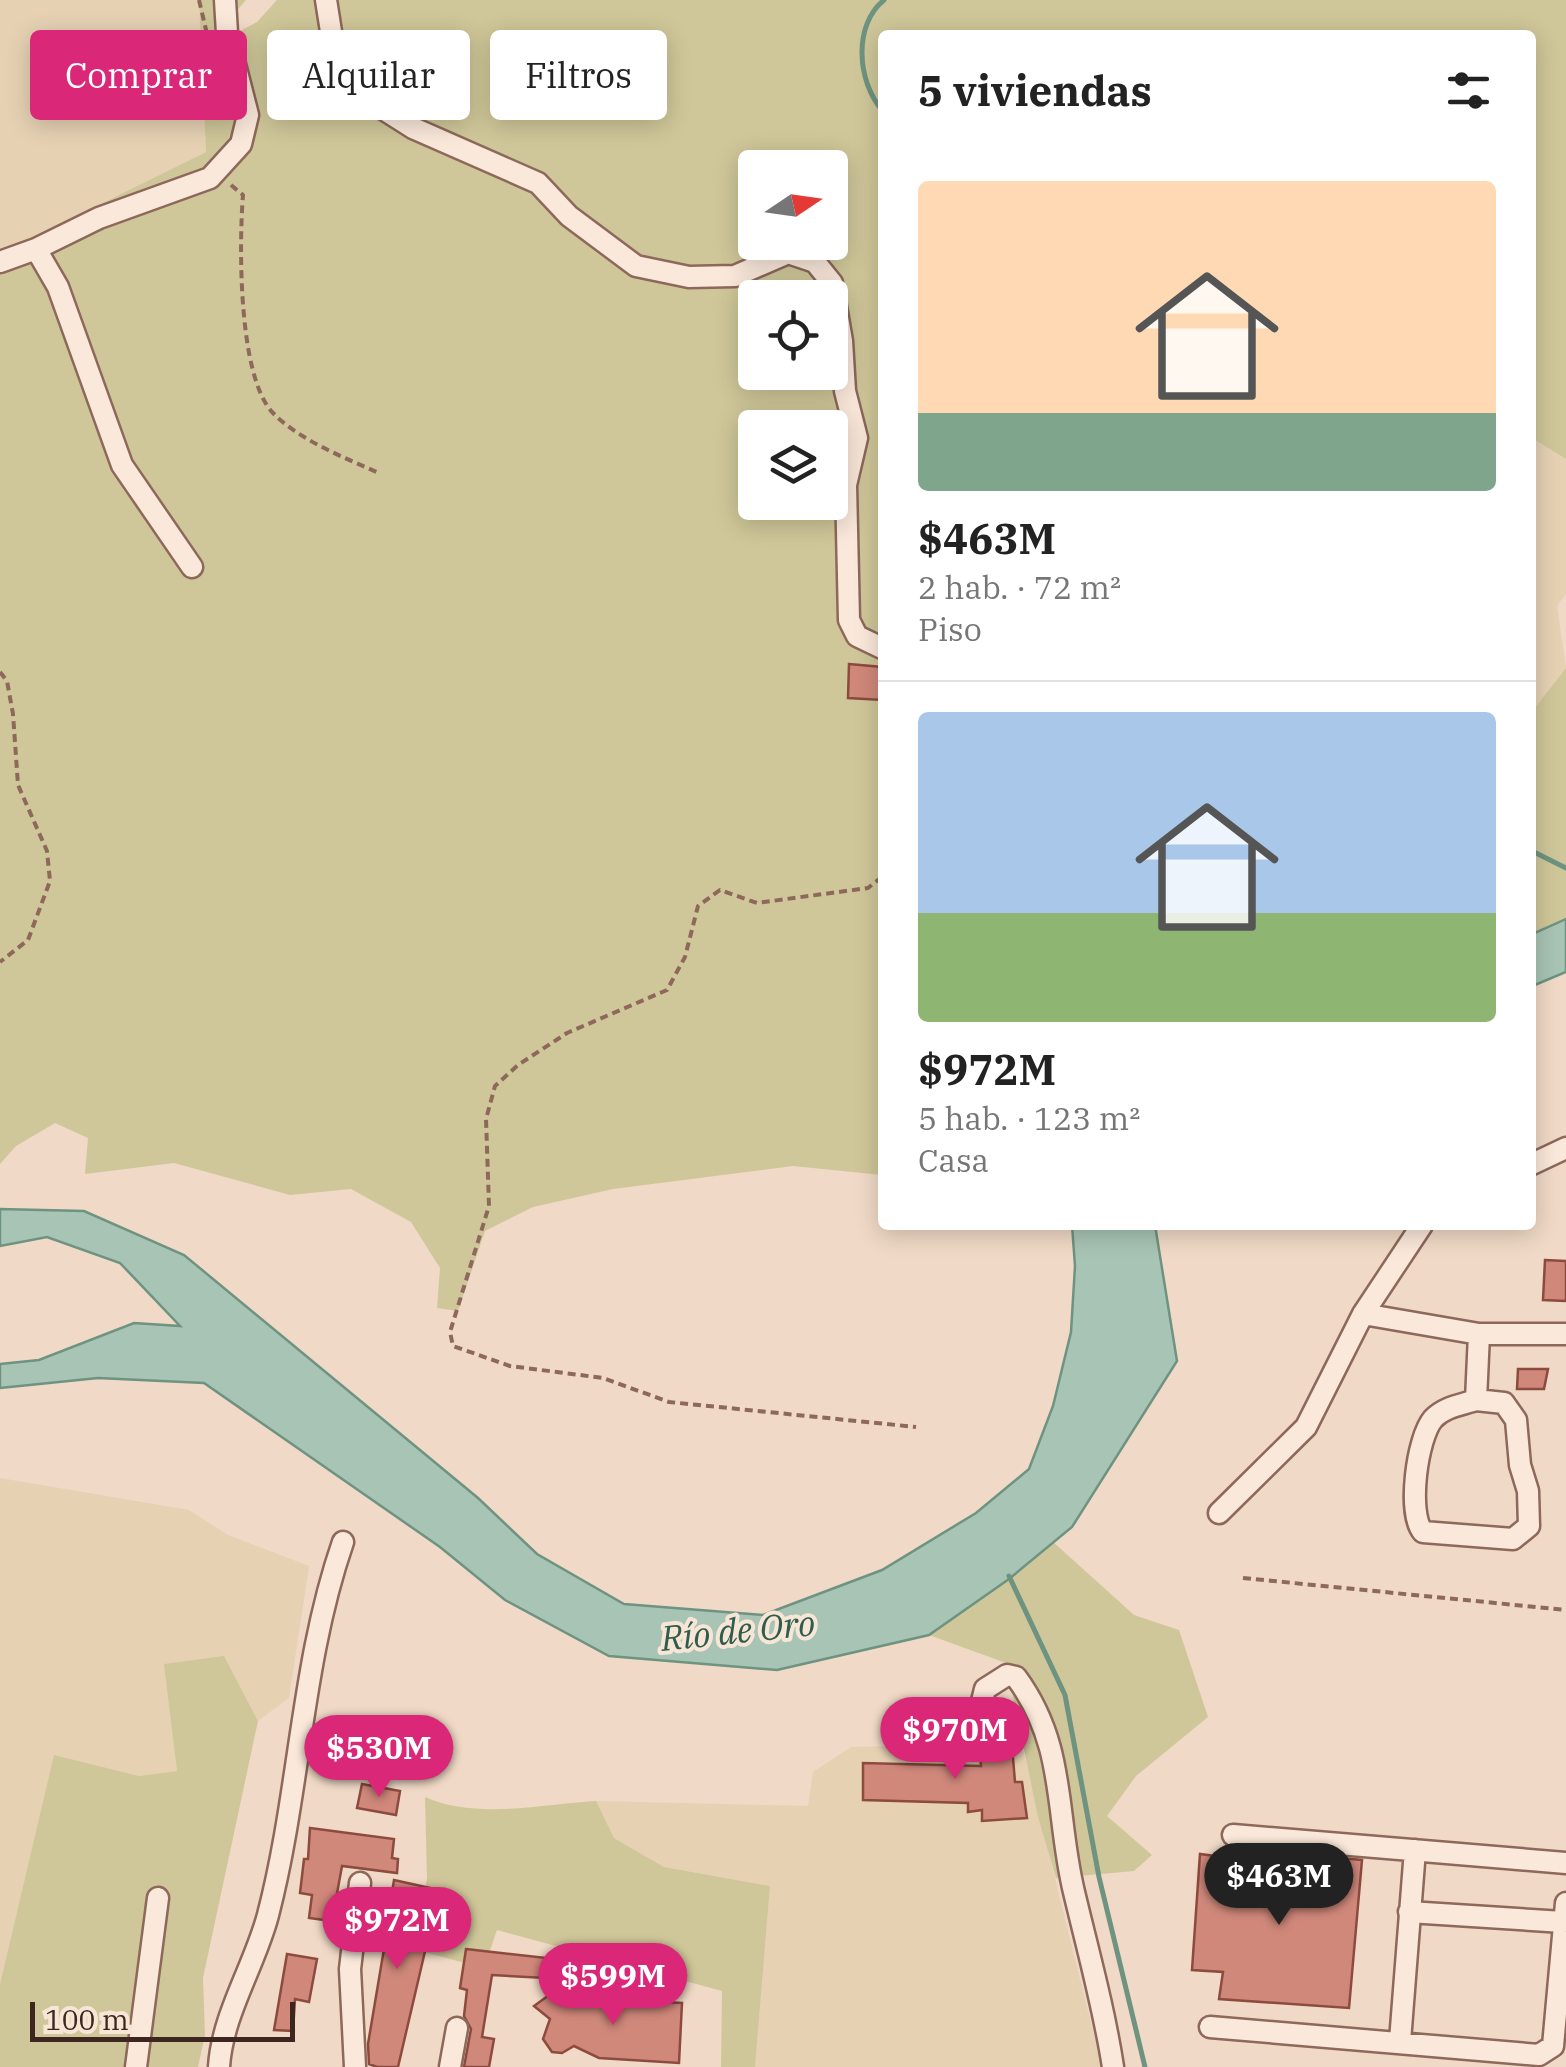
<!DOCTYPE html>
<html lang="es">
<head>
<meta charset="utf-8">
<style>
	body { margin:0; font-family:"IBM Plex Serif",serif; background:#f6f6f6; color:#222; height:100vh; display:flex; flex-direction:column; font-size:38px; white-space:nowrap }
	* { box-sizing:border-box; margin:0 }
	p { font-size:32px; color:#767676 }
	.icon { flex:none; width:55px; height:55px; fill:none; stroke:currentColor; stroke-width:2; stroke-linecap:round; stroke-linejoin:round }
	.map { position:relative; flex:1; overflow:hidden }
	.details { position:absolute; left:878px; top:30px; width:658px; height:1200px; display:flex; flex-direction:column; background:#fff; border-radius:10px; box-shadow:0 5px 25px #0003 }
	.details>* { flex:none }
	.hud { position:absolute; left:30px; top:30px; width:698px; height:90px; display:flex; gap:20px }
	.needle { width:65px; rotate:77deg }
	.buttons { position:absolute; left:738px; top:150px; display:grid; gap:20px }
	.buttons a { display:grid; place-items:center; width:110px; height:110px; border-radius:10px; background:#fff; box-shadow:0 5px 25px #0003; font-size:50px }
	.scale { position:absolute; left:30px; bottom:25px; width:265px; box-sizing:border-box; padding-left:10px; border:5px solid #3c261f; border-top:0; font-size:28px; line-height:35px; white-space:nowrap; color:#3c261f; -webkit-text-stroke:8px #f7e5d6; paint-order:stroke }
	.price { position:absolute; translate:-50% -85px; padding:0 22px; border-radius:35px; background:#db2777; color:#fff; font-size:32px; line-height:65px; filter:drop-shadow(0 2px 5px #0008) }
	.price::after { content:''; position:absolute; left:50%; top:60px; width:30px; height:22px; margin-left:-15px; background:inherit; clip-path:polygon(0 0,100% 0,50% 100%) }
	.price.selected { background:#222; color:#fff }
	ul { padding:0; list-style:none }
	li { display:grid; align-content:center; gap:20px; height:530px; padding:0 40px }
	li+li { border-top:2px solid #e0e0e0 }
	li span { display:grid; place-items:center; height:310px; border-radius:10px; color:#555 }
	li>.icon { margin-inline-start:auto }
	span .icon { width:180px; height:180px; fill:#fffc; stroke-width:1 }
	li b { font-size:42px }
	h2 { display:flex; justify-content:space-between; align-items:center; height:120px; padding:0 40px; font-size:42px }
	.chip { padding:0 35px; border-radius:10px; background:#fff; box-shadow:0 5px 25px #0003; font-size:35px; line-height:90px }
	.chip.selected { background:#db2777; color:#fff }
	.map>svg:first-child { display:block }
</style>
</head>
<body>
<div class="map">
<svg width="1566" height="2067" viewBox="0 0 1566 2067">
	<rect width="100%" height="100%" fill="#f0d9c6"/>
	<!-- farmland -->
	<path fill="#e6d1b3" d="M 0,0 L 199,0 L 206,152 L 24,242 L 0,261 Z
		M 1530,437 L 1566,459 L 1566,594 L 1557,606 L 1566,668 L 1530,714 Z
		M 0,1478 L 189,1510 L 228,1535 L 309,1566 L 289,1698 L 258,1721 L 224,1657 L 165,1664 L 177,1771 L 139,1776 L 54,1756 L 0,1984 Z
		M 1015,1718 L 1102,2067 L 755,2067 L 770,1886 L 664,1867 L 614,1838 L 596,1801 L 808,1806 L 813,1772 L 851,1747 L 928,1745 L 972,1719 Z"/>
	<!-- green -->
	<path fill="#cfc799" fill-rule="evenodd" d="M 199,0 L 246,0 L 202,51 L 257,22 L 277,0 L 1566,0 L 1566,459 L 1530,437 L 1530,35 L 882,35 L 882,1175 L 793,1166 L 613,1189 L 533,1207 L 485,1231 L 458,1311 L 437,1308 L 440,1268 L 411,1222 L 351,1189 L 290,1195 L 174,1163 L 85,1174 L 88,1138 L 55,1123 L 16,1146 L 0,1164 L 0,261 L 24,242 L 206,152 ZM 755,168 L 830,168 L 830,242 L 755,242 ZM 755,298 L 830,298 L 830,372 L 755,372 ZM 755,428 L 830,428 L 830,502 L 755,502 Z
		M 1566,668 L 1566,919 L 1530,935 L 1530,714 Z
		M 1052,1541 L 1134,1615 L 1179,1630 L 1208,1717 L 1136,1776 L 1107,1816 L 1152,1855 L 1134,1871 L 1056,1878 L 1038,1817 L 1006,1663 L 929,1635 L 1009,1579 Z
		M 224,1656 L 258,1721 L 203,1978 L 205,2035 L 198,2067 L 0,2067 L 0,1984 L 54,1755 L 139,1776 L 177,1771 L 164,1664 Z
		M 425,1797 C 476,1820 542,1804 596,1801 L 614,1838 L 664,1867 L 770,1886 L 755,2067 L 721,2067 L 722,1991 L 497,1930 L 484,1968 L 416,1950 L 427,1878 Z"/>
	<!-- water -->
	<path fill="#a8c4b4" stroke="#6e9380" stroke-width="2.5" d="M 1566,919 L 1566,972 L 1530,987 L 1530,935 Z
		M 0,1209 L 84,1211 L 184,1255 L 478,1498 L 537,1554 L 624,1604 L 763,1615 L 882,1570 L 976,1513 L 1029,1469 L 1053,1406 L 1071,1332 L 1075,1266 L 1072,1225 L 1155,1225 L 1177,1361 L 1072,1527 L 1009,1579 L 929,1635 L 777,1670 L 609,1656 L 505,1600 L 440,1547 L 204,1383 L 98,1378 L 0,1388 L 0,1364 L 39,1360 L 134,1323 L 180,1326 L 120,1263 L 47,1237 L 0,1246 Z"/>
	<g fill="none" stroke-linecap="round" stroke-linejoin="round">
		<!-- stream -->
		<path stroke="#6e9380" stroke-width="5" d="M 882,110 C 857,81 853,25 884,0
			M 1530,850 L 1566,868
			M 1009,1576 L 1065,1695 L 1099,1877 L 1145,2067"/>
	</g>
	<!-- building -->
	<path fill="#d0887b" stroke="#8d4a3f" stroke-width="2.5" d="M 849,664 L 882,667 L 882,700 L 848,698 Z
		M 1545,1260 L 1566,1261 L 1566,1301 L 1543,1300 Z
		M 1518,1369 L 1548,1369 L 1544,1389 L 1517,1389 Z
		M 988,1733 L 1011,1734 L 1015,1782 L 1022,1782 L 1027,1818 L 982,1821 L 982,1810 L 968,1812 L 968,1803 L 863,1800 L 863,1763 L 981,1766 L 979,1743 Z
		M 362,1784 L 400,1791 L 396,1815 L 357,1808 Z
		M 310,1828 L 394,1839 L 392,1858 L 398,1859 L 397,1873 L 342,1866 L 332,1921 L 309,1918 L 312,1895 L 300,1893 L 304,1859 L 308,1859 Z
		M 1284,1853 L 1362,1860 L 1349,2008 L 1219,1999 L 1223,1972 L 1192,1970 L 1200,1854 L 1282,1865 Z
		M 394,1880 L 430,1888 L 418,1946 L 426,1947 L 398,2067 L 377,2067 L 369,2064 L 368,2044 L 385,1943 L 375,1940 L 382,1903 L 390,1905 Z
		M 466,1949 L 565,1960 L 564,1979 L 492,1975 L 482,2037 L 494,2039 L 489,2067 L 464,2067 L 471,2029 L 464,2016 L 467,1990 L 460,1988 Z
		M 287,1954 L 317,1959 L 309,2002 L 295,1999 L 293,2031 L 274,2030 Z
		M 564,1984 L 563,1997 L 682,2003 L 679,2063 L 599,2058 L 574,2046 L 562,2053 L 552,2052 L 543,2039 L 550,2019 L 534,2006 Z"/>
	<g fill="none" stroke-linecap="round" stroke-linejoin="round">
		<!-- minor casing -->
		<g stroke="#8d685b" stroke-width="25">
			<path id="minor" d="M 326,0 L 336,63 L 350,88 L 413,128 L 538,183 L 569,216 L 636,266 L 689,277 L 735,276 L 788,253 L 815,262 L 832,283 L 842,341 L 845,391 L 857,438 L 846,485 L 849,620 L 857,636 L 882,648
				M 36,249 L 58,287 L 122,465 L 192,567
				M 0,262 L 36,249 L 99,218 L 210,178 L 241,144 L 248,115 L 227,33 L 225,0
				M 1530,1165 L 1566,1148
				M 1363,1314 L 1479,1334 L 1566,1334
				M 1476,1400 L 1504,1403 L 1516,1420 L 1520,1465 L 1528,1491 L 1529,1526 L 1513,1539 L 1423,1532 C 1407,1513 1417,1438 1433,1419 C 1444,1407 1461,1405 1476,1400 Z
				M 1476,1400 L 1479,1334
				M 1219,1513 L 1306,1427 L 1363,1314 L 1422,1225
				M 975,1730 L 985,1689 L 1007,1675 L 1016,1677 C 1067,1746 1055,1814 1074,1892 C 1088,1951 1104,2008 1113,2067
				M 1233,1835 L 1566,1863
				M 1409,1912 L 1563,1922
				M 1210,2027 L 1539,2055 L 1553,2046 L 1566,1903
				M 1400,2041 L 1415,1850
				M 136,2067 L 158,1898
				M 219,2067 C 222,2015 255,1965 268,1915 C 300,1792 301,1663 343,1542
				M 355,2067 L 350,1969 L 360,1883
				M 450,2067 L 457,2028"/>
		</g>
		<!-- path -->
		<path stroke="#8d685b" stroke-width="4" stroke-dasharray="8 5" stroke-linecap="butt" d="M 199,0 L 207,34
			M 231,185 L 243,195 C 239,244 238,377 273,413 C 299,440 345,458 379,473
			M 0,672 L 7,681 L 13,714 L 18,785 L 47,851 L 50,881 L 28,940 L 0,962
			M 882,877 L 868,888 L 757,903 L 720,890 L 698,906 L 685,957 L 667,990 L 567,1033 L 518,1065 L 495,1086 L 486,1119 L 489,1206 L 450,1332 L 453,1346 L 510,1366 L 603,1378 L 669,1402 L 916,1427
			M 1243,1578 L 1566,1610"/>
		<!-- minor -->
		<use href="#minor" stroke="#fae8da" stroke-width="20"/>
	</g>
	<g text-anchor="middle" stroke-width="8" stroke-linejoin="round" paint-order="stroke">
		<!-- water labels -->
		<g font-size="35" font-style="italic" fill="#2e5d4d" stroke="#f7e5d6">
			<text transform="translate(738 1631) rotate(-6)" y="12">Río de Oro</text>
		</g>
	</g>
</svg>
<div class="buttons">
<a><svg class="needle" viewBox="-14 -14 28 28"><path d="M0-13l5 13h-10z" fill="#e53935"/><path d="M0 13l5-13h-10z" fill="#767676"/></svg></a>
<a><svg class="icon" aria-label="locate" viewBox="0 0 24 24"><circle cx="12" cy="12" r="6"/><path d="M12 2v4M12 18v4M2 12h4M18 12h4"/></svg></a>
<a><svg class="icon" aria-label="layers" viewBox="0 0 24 24"><path d="M12 4l9 5-9 5-9-5zM3 14l9 5 9-5"/></svg></a>
</div>
<div class="scale">100 m</div>
<b class="price" style="left:955px;top:1782px">$970M</b>
<b class="price" style="left:379px;top:1800px">$530M</b>
<b class="price selected" style="left:1279px;top:1928px">$463M</b>
<b class="price" style="left:397px;top:1972px">$972M</b>
<b class="price" style="left:613px;top:2028px">$599M</b>
<div class="hud">
<a class="chip selected">Comprar</a>
<a class="chip">Alquilar</a>
<a class="chip">Filtros</a>
</div>
<section class="details">
<h2>5 viviendas<svg class="icon" aria-label="filters" viewBox="0 0 24 24"><path d="M4 7h16M4 17h16"/><circle cx="9" cy="7" r="2"/><circle cx="15" cy="17" r="2"/></svg></h2>
<ul>
<li><span style="background:linear-gradient(#ffd9b3 75%,#7fa58c 0)"><svg class="icon" aria-label="home" viewBox="0 0 24 24"><path d="M3 11l9-7 9 7M6 9v11h12V9"/></svg></span><div><b>$463M</b><p>2 hab. · 72 m²</p><p>Piso</p></div></li>
<li><span style="background:linear-gradient(#a9c7e8 65%,#8fb573 0)"><svg class="icon" aria-label="home" viewBox="0 0 24 24"><path d="M3 11l9-7 9 7M6 9v11h12V9"/></svg></span><div><b>$972M</b><p>5 hab. · 123 m²</p><p>Casa</p></div></li>
</ul>
</section>
</div>
</body>
</html>
